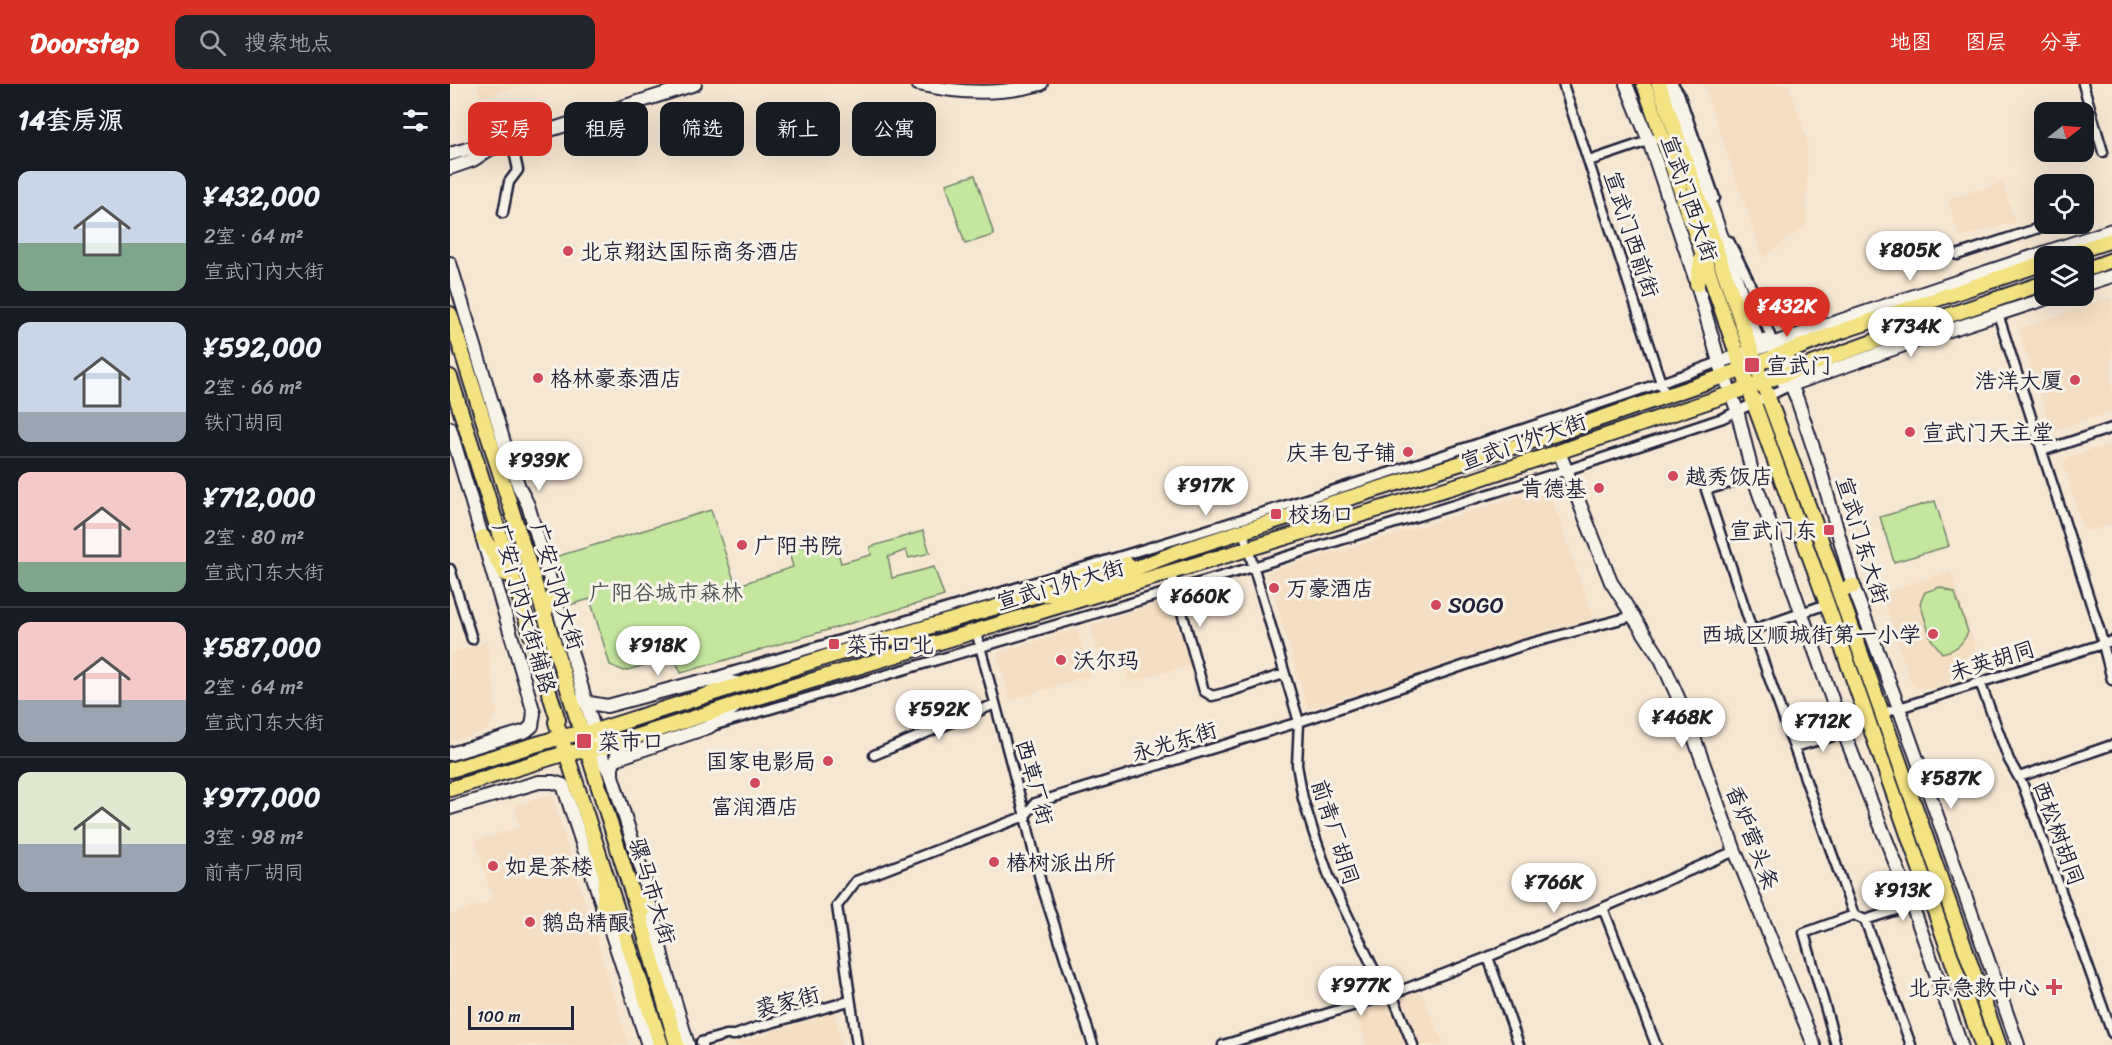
<!DOCTYPE html>
<html lang="zh">
<head>
<meta charset="utf-8">
<style>
	body { margin:0; font-family:Sriracha,"LXGW WenKai TC",sans-serif; background:#20242c; color:#f1f3f6; height:100vh; display:flex; flex-direction:column; font-size:22px; white-space:nowrap }
	* { box-sizing:border-box; margin:0 }
	p { font-size:20px; color:#9ea1a6 }
	.icon { flex:none; width:33px; height:33px; fill:none; stroke:currentColor; stroke-width:2; stroke-linecap:round; stroke-linejoin:round }
	.map { position:relative; flex:1; overflow:hidden }
	.drawer { display:flex; flex-direction:column; background:#171b24; width:450px }
	.drawer>* { flex:none }
	.banner { position:absolute; left:18px; top:18px; width:570px; height:54px; display:flex; gap:12px }
	.needle { width:39px; rotate:73deg }
	.tools { position:absolute; left:1584px; top:18px; display:grid; gap:12px }
	.tools a { display:grid; place-items:center; width:60px; height:60px; border-radius:12px; background:#171b24; box-shadow:0 6px 24px #0002; font-size:30px }
	.scale { position:absolute; left:18px; bottom:15px; width:106px; box-sizing:border-box; padding-left:6px; border:3px solid #22223b; border-top:0; font-size:16px; line-height:21px; white-space:nowrap; color:#22223b; -webkit-text-stroke:4px #f7f3e8; paint-order:stroke }
	.price { position:absolute; translate:-50% -51px; padding:0 14px; border-radius:21px; background:#fff; color:#222; font-size:20px; line-height:39px; filter:drop-shadow(0 2px 3px #0008) }
	.price::after { content:''; position:absolute; left:50%; top:36px; width:18px; height:14px; margin-left:-9px; background:inherit; clip-path:polygon(0 0,100% 0,50% 100%) }
	.price.active { background:#d93025; color:#fff }
	ul { padding:0; list-style:none }
	li { display:flex; align-items:center; gap:18px; height:150px; padding:0 18px }
	li+li { border-top:2px solid #363941 }
	li span { display:grid; place-items:center; flex:none; width:168px; height:120px; border-radius:12px; color:#555 }
	li>.icon { margin-inline-start:auto }
	span .icon { width:72px; height:72px; fill:#fffc; stroke-width:1 }
	li b { font-size:26px }
	h2 { display:flex; justify-content:space-between; align-items:center; height:72px; padding:0 18px; font-size:26px }
	.chip { padding:0 21px; border-radius:12px; background:#171b24; box-shadow:0 6px 24px #0002; font-size:21px; line-height:54px }
	.chip.active { background:#d93025; color:#fff }
	header { display:flex; align-items:center; gap:36px; box-sizing:border-box; height:84px; padding:0 30px; background:#d93025; color:#fff }
	header strong { font-size:28px }
	nav { display:flex; gap:33px; margin-inline-start:auto; font-size:21px }
	.search { width:420px; height:54px; background:#20242c; display:flex; align-items:center; gap:15px; box-sizing:border-box; padding:0 21px; border-radius:12px; color:#9ea1a6; font-size:22px }
	main { display:flex; flex:1; min-height:0 }
	.map>svg:first-child { display:block }
</style>
</head>
<body>
<header>
<strong>Doorstep</strong>
<div class="search"><svg class="icon" aria-label="search" viewBox="0 0 24 24"><circle cx="10" cy="10" r="6"/><path d="M15 15l6 6"/></svg>搜索地点</div>
<nav><a>地图</a><a>图层</a><a>分享</a></nav>
</header>
<main>
<section class="drawer">
<h2>14套房源<svg class="icon" aria-label="filters" viewBox="0 0 24 24"><path d="M4 7h16M4 17h16"/><circle cx="9" cy="7" r="2"/><circle cx="15" cy="17" r="2"/></svg></h2>
<ul>
<li><span style="background:linear-gradient(#c9d6e8 60%,#7fa58c 0)"><svg class="icon" aria-label="home" viewBox="0 0 24 24"><path d="M3 11l9-7 9 7M6 9v11h12V9"/></svg></span><div><b>¥432,000</b><p>2室 · 64 m²</p><p>宣武门内大街</p></div></li>
<li><span style="background:linear-gradient(#c9d6e8 75%,#9aa5b1 0)"><svg class="icon" aria-label="home" viewBox="0 0 24 24"><path d="M3 11l9-7 9 7M6 9v11h12V9"/></svg></span><div><b>¥592,000</b><p>2室 · 66 m²</p><p>铁门胡同</p></div></li>
<li><span style="background:linear-gradient(#f6c9c9 75%,#7fa58c 0)"><svg class="icon" aria-label="home" viewBox="0 0 24 24"><path d="M3 11l9-7 9 7M6 9v11h12V9"/></svg></span><div><b>¥712,000</b><p>2室 · 80 m²</p><p>宣武门东大街</p></div></li>
<li><span style="background:linear-gradient(#f6c9c9 65%,#9aa5b1 0)"><svg class="icon" aria-label="home" viewBox="0 0 24 24"><path d="M3 11l9-7 9 7M6 9v11h12V9"/></svg></span><div><b>¥587,000</b><p>2室 · 64 m²</p><p>宣武门东大街</p></div></li>
<li><span style="background:linear-gradient(#dfe7d0 60%,#9aa5b1 0)"><svg class="icon" aria-label="home" viewBox="0 0 24 24"><path d="M3 11l9-7 9 7M6 9v11h12V9"/></svg></span><div><b>¥977,000</b><p>3室 · 98 m²</p><p>前青厂胡同</p></div></li>
</ul>
</section>
<div class="map">
<svg width="1662" height="961" viewBox="0 0 1662 961">
	<rect width="100%" height="100%" fill="#f6e7d3"/>
	<filter id="ink" filterUnits="userSpaceOnUse"><feTurbulence type="fractalNoise" baseFrequency=".0167" numOctaves="2"/><feDisplacementMap in="SourceGraphic" scale="12" xChannelSelector="R" yChannelSelector="G"/><feConvolveMatrix kernelMatrix="1 2 1 2 8 2 1 2 1" color-interpolation-filters="sRGB"/></filter>
	<g filter="url(#ink)">
		<!-- built -->
		<path fill="#f5dfc4" d="M 27,0 L 79,0 L 30,14 Z
			M 1253,0 L 1339,0 L 1357,56 L 1357,140 L 1313,174 Z
			M 1553,98 L 1565,138 L 1509,154 L 1498,115 Z
			M 1662,213 L 1662,328 L 1602,347 L 1568,245 Z
			M 1662,359 L 1662,441 L 1634,448 L 1614,382 L 1617,375 L 1621,372 Z
			M 1098,404 L 1145,537 L 858,625 L 817,488 Z
			M 1501,487 L 1534,591 L 1490,604 L 1471,605 L 1463,601 L 1459,593 L 1431,509 Z
			M 722,514 L 742,581 L 679,598 L 674,583 L 654,589 L 640,541 Z
			M 627,545 L 641,591 L 560,617 L 547,569 Z
			M 37,557 L 47,629 L 36,647 L 0,658 L 0,569 Z
			M 102,711 L 179,961 L 0,961 L 0,831 L 43,816 L 25,757 L 70,743 L 64,721 Z
			M 969,905 L 994,961 L 916,961 L 907,931 L 952,910 Z
			M 385,927 L 391,961 L 283,961 L 283,960 Z"/>
		<!-- green -->
		<path fill="#c5e69f" stroke="#74846d" stroke-width="1.5" d="M 525,91 L 544,151 L 515,160 L 496,100 Z
			M 1485,417 L 1499,462 L 1444,478 L 1430,433 Z
			M 261,426 L 286,502 L 343,483 L 336,457 L 359,465 L 386,462 L 391,479 L 421,471 L 420,463 L 473,447 L 480,469 L 459,474 L 456,466 L 438,473 L 442,494 L 484,483 L 494,512 L 231,589 L 226,577 L 220,574 L 174,587 L 160,581 L 140,515 L 119,521 L 105,473 Z
			M 1490,503 L 1505,509 L 1518,548 C 1512,561 1506,566 1492,569 L 1481,555 L 1470,519 L 1475,508 Z"/>
		<g fill="none" stroke-linecap="round" stroke-linejoin="round">
			<!-- street casing -->
			<g stroke="#22223b" stroke-width="13">
				<path id="street" d="M 1113,0 L 1213,305
					M 1223,0 L 1229,9 L 1265,114
					M 1633,0 L 1653,68
					M 1139,77 L 1204,55
					M 53,129 L 59,98 L 68,86 L 62,58
					M 1279,157 L 1298,195 L 1323,259
					M 1507,171 L 1601,140
					M 1548,230 L 1650,548 L 1662,596
					M 1592,367 L 1662,344
					M 1303,392 L 1256,406 L 1302,546 L 1404,831 L 1415,836 L 1461,961
					M 793,447 L 849,638 L 847,681 L 853,715 L 864,750 L 880,795 L 933,904 L 942,910 L 963,961
					M 0,485 L 22,555
					M 721,489 L 754,607 L 762,612 L 775,609 L 834,590
					M 1302,546 L 1377,520
					M 526,547 L 575,732 L 591,799 L 643,961
					M 265,593 C 522,517 779,442 1033,358 C 1112,332 1191,307 1269,278
					M 1530,598 L 1559,676 L 1573,701 L 1662,949
					M 1433,629 L 1662,557
					M 262,642 L 803,483 L 1117,386 L 1273,334 L 1341,301
					M 1345,663 L 1394,649
					M 424,671 L 545,620
					M 1569,693 L 1662,661
					M 1153,824 L 1206,961
					M 1415,836 L 1462,821 L 1480,813
					M 252,961 L 251,958 L 276,951 L 285,951 L 307,943 L 399,917
					M 407,961 L 387,822 L 406,797 L 575,732 L 585,719 L 849,638 L 1074,561 L 1183,532
					M 773,961 L 942,910 L 1038,873
					M 1069,961 L 1038,873 L 1285,767
					M 1386,961 L 1354,849 L 1404,831"/>
			</g>
			<!-- secondary casing -->
			<g stroke="#22223b" stroke-width="16">
				<path id="secondary" d="M 468,0 C 510,10 550,11 591,0
					M 1176,0 L 1199,57 L 1247,200 L 1269,278 L 1287,326 L 1303,392 L 1394,649 L 1462,821 L 1511,961
					M 1219,0 L 1307,255
					M 0,70 L 21,64 L 40,65
					M 0,84 L 23,76 L 40,65 L 245,0
					M 0,179 L 56,365 L 69,403 L 78,421 L 154,679 L 162,692
					M 1634,201 L 1662,192
					M 1307,255 L 1323,259 L 1347,315 L 1369,381 L 1403,502 L 1449,624 L 1568,961
					M 1269,278 C 1399,233 1531,190 1662,146
					M 1334,299 L 1341,301 L 1457,260 L 1604,212
					M 0,344 L 84,629 L 82,642 L 76,647 L 0,670
					M 1109,368 L 1161,498 L 1212,577 L 1237,634 L 1285,767 L 1364,961
					M 128,617 L 157,622 L 247,598 L 269,596 L 291,600
					M 173,657 L 162,683 L 162,692 L 192,787 L 215,884 L 238,961
					M 165,676 L 171,673 L 259,643 L 286,622
					M 0,724 L 89,698 L 103,698 L 113,701 L 198,961"/>
			</g>
			<!-- primary casing -->
			<g stroke="#22223b" stroke-width="18">
				<path id="primary" d="M 1194,0 L 1305,322 L 1377,520 L 1532,961
					M 1209,0 L 1312,297 L 1368,448 L 1549,961
					M 1612,172 L 1662,156
					M 1634,186 L 1662,176
					M 1247,200 L 1252,172
					M 0,230 L 190,834 L 227,961
					M 0,293 L 108,636 L 106,638 L 111,653 L 211,961
					M 33,453 L 56,490
					M 615,498 L 646,487 L 677,480
					M 1389,507 L 1403,502
					M 587,511 L 602,510 L 655,496 L 728,468 L 793,447 L 1108,349 L 1274,292 L 1392,247 L 1594,179
					M 94,530 L 104,509
					M 0,686 L 111,653 L 145,647 L 386,570 L 587,511 L 595,506
					M 0,705 L 116,669 L 150,664 L 331,606 L 1022,397 L 1280,310 L 1461,244 L 1594,199
					M 153,829 L 155,798
					M 190,834 L 199,811"/>
			</g>
			<!-- street -->
			<use href="#street" stroke="#f7f3e8" stroke-width="8"/>
			<!-- secondary -->
			<use href="#secondary" stroke="#f7f3e8" stroke-width="12"/>
			<!-- primary -->
			<use href="#primary" stroke="#f4e382" stroke-width="14"/>
		</g>
	</g>
	<!-- markers -->
	<g fill="#d1495b" stroke="#f7f3e8" stroke-width="2">
		<circle cx="118" cy="167" r="6"/>
		<rect x="1294" y="273" width="16" height="16" rx="3"/>
		<circle cx="88" cy="294" r="6"/>
		<circle cx="1625" cy="296" r="6"/>
		<circle cx="1460" cy="348" r="6"/>
		<circle cx="958" cy="368" r="6"/>
		<circle cx="1223" cy="392" r="6"/>
		<circle cx="1149" cy="404" r="6"/>
		<rect x="820" y="424" width="12" height="12" rx="3"/>
		<rect x="1373" y="440" width="12" height="12" rx="3"/>
		<circle cx="292" cy="461" r="6"/>
		<circle cx="824" cy="504" r="6"/>
		<circle cx="986" cy="521" r="6"/>
		<circle cx="1483" cy="550" r="6"/>
		<rect x="378" y="554" width="12" height="12" rx="3"/>
		<circle cx="611" cy="576" r="6"/>
		<rect x="126" y="649" width="16" height="16" rx="3"/>
		<circle cx="378" cy="677" r="6"/>
		<circle cx="305" cy="699" r="6"/>
		<circle cx="544" cy="778" r="6"/>
		<circle cx="43" cy="782" r="6"/>
		<circle cx="80" cy="838" r="6"/>
		<path d="M1601 894h6v6h6v6h-6v6h-6v-6h-6v-6h6z"/>
	</g>
	<g text-anchor="middle" stroke-width="6" stroke-linejoin="round" paint-order="stroke">
		<!-- street labels -->
		<g font-size="22" fill="#22223b" stroke="#f7f3e8">
			<text transform="translate(1240 114) rotate(71)" y="8">宣武门西大街</text>
			<text transform="translate(1182 150) rotate(72)" y="8">宣武门西前街</text>
			<text transform="translate(1073 357) rotate(-19)" y="8">宣武门外大街</text>
			<text transform="translate(1413 456) rotate(73)" y="8">宣武门东大街</text>
			<text transform="translate(610 500) rotate(-16)" y="8">宣武门外大街</text>
			<text transform="translate(108 502) rotate(73)" y="8">广安门内大街</text>
			<text transform="translate(75 524) rotate(74)" y="8">广安门内大街辅路</text>
			<text transform="translate(1542 576) rotate(-17)" y="8">未英胡同</text>
			<text transform="translate(724 657) rotate(-17)" y="8">永光东街</text>
			<text transform="translate(585 698) rotate(75)" y="8">西草厂街</text>
			<text transform="translate(886 748) rotate(72)" y="8">前青厂胡同</text>
			<text transform="translate(1609 749) rotate(70)" y="8">西松树胡同</text>
			<text transform="translate(1303 753) rotate(69)" y="8">香炉营头条</text>
			<text transform="translate(203 807) rotate(73)" y="8">骡马市大街</text>
			<text transform="translate(337 917) rotate(-15)" y="8">裘家街</text>
		</g>
		<!-- poi labels -->
		<g font-size="22" fill="#22223b" stroke="#f7f3e8" text-anchor="start">
			<text x="130" y="175">北京翔达国际商务酒店</text>
			<text x="1316" y="289">宣武门</text>
			<text x="100" y="302">格林豪泰酒店</text>
			<text x="1613" y="304" text-anchor="end">浩洋大厦</text>
			<text x="1472" y="356">宣武门天主堂</text>
			<text x="946" y="376" text-anchor="end">庆丰包子铺</text>
			<text x="1235" y="400">越秀饭店</text>
			<text x="1137" y="412" text-anchor="end">肯德基</text>
			<text x="838" y="438">校场口</text>
			<text x="1367" y="454" text-anchor="end">宣武门东</text>
			<text x="304" y="469">广阳书院</text>
			<text x="836" y="512">万豪酒店</text>
			<text x="998" y="529">SOGO</text>
			<text x="1471" y="558" text-anchor="end">西城区顺城街第一小学</text>
			<text x="396" y="568">菜市口北</text>
			<text x="623" y="584">沃尔玛</text>
			<text x="148" y="665">菜市口</text>
			<text x="366" y="685" text-anchor="end">国家电影局</text>
			<text x="305" y="730" text-anchor="middle">富润酒店</text>
			<text x="556" y="786">椿树派出所</text>
			<text x="55" y="790">如是茶楼</text>
			<text x="92" y="846">鹅岛精酿</text>
			<text x="1590" y="911" text-anchor="end">北京急救中心</text>
		</g>
		<!-- park labels -->
		<g font-size="22" fill="#4b5354" stroke="#f7f3e8">
			<text x="216" y="516">广阳谷城市森林</text>
		</g>
	</g>
</svg>
<div class="tools">
<a><svg class="needle" viewBox="-14 -14 28 28"><path d="M0-13l5 13h-10z" fill="#e53935"/><path d="M0 13l5-13h-10z" fill="#9ea1a6"/></svg></a>
<a><svg class="icon" aria-label="locate" viewBox="0 0 24 24"><circle cx="12" cy="12" r="6"/><path d="M12 2v4M12 18v4M2 12h4M18 12h4"/></svg></a>
<a><svg class="icon" aria-label="layers" viewBox="0 0 24 24"><path d="M12 4l9 5-9 5-9-5zM3 14l9 5 9-5"/></svg></a>
</div>
<div class="scale">100 m</div>
<b class="price" style="left:1460px;top:198px">¥805K</b>
<b class="price active" style="left:1337px;top:254px">¥432K</b>
<b class="price" style="left:1461px;top:274px">¥734K</b>
<b class="price" style="left:89px;top:408px">¥939K</b>
<b class="price" style="left:756px;top:433px">¥917K</b>
<b class="price" style="left:750px;top:544px">¥660K</b>
<b class="price" style="left:208px;top:593px">¥918K</b>
<b class="price" style="left:489px;top:657px">¥592K</b>
<b class="price" style="left:1232px;top:665px">¥468K</b>
<b class="price" style="left:1373px;top:669px">¥712K</b>
<b class="price" style="left:1501px;top:726px">¥587K</b>
<b class="price" style="left:1104px;top:830px">¥766K</b>
<b class="price" style="left:1453px;top:838px">¥913K</b>
<b class="price" style="left:911px;top:933px">¥977K</b>
<div class="banner">
<a class="chip active">买房</a>
<a class="chip">租房</a>
<a class="chip">筛选</a>
<a class="chip">新上</a>
<a class="chip">公寓</a>
</div>
</div>
</main>
</body>
</html>
